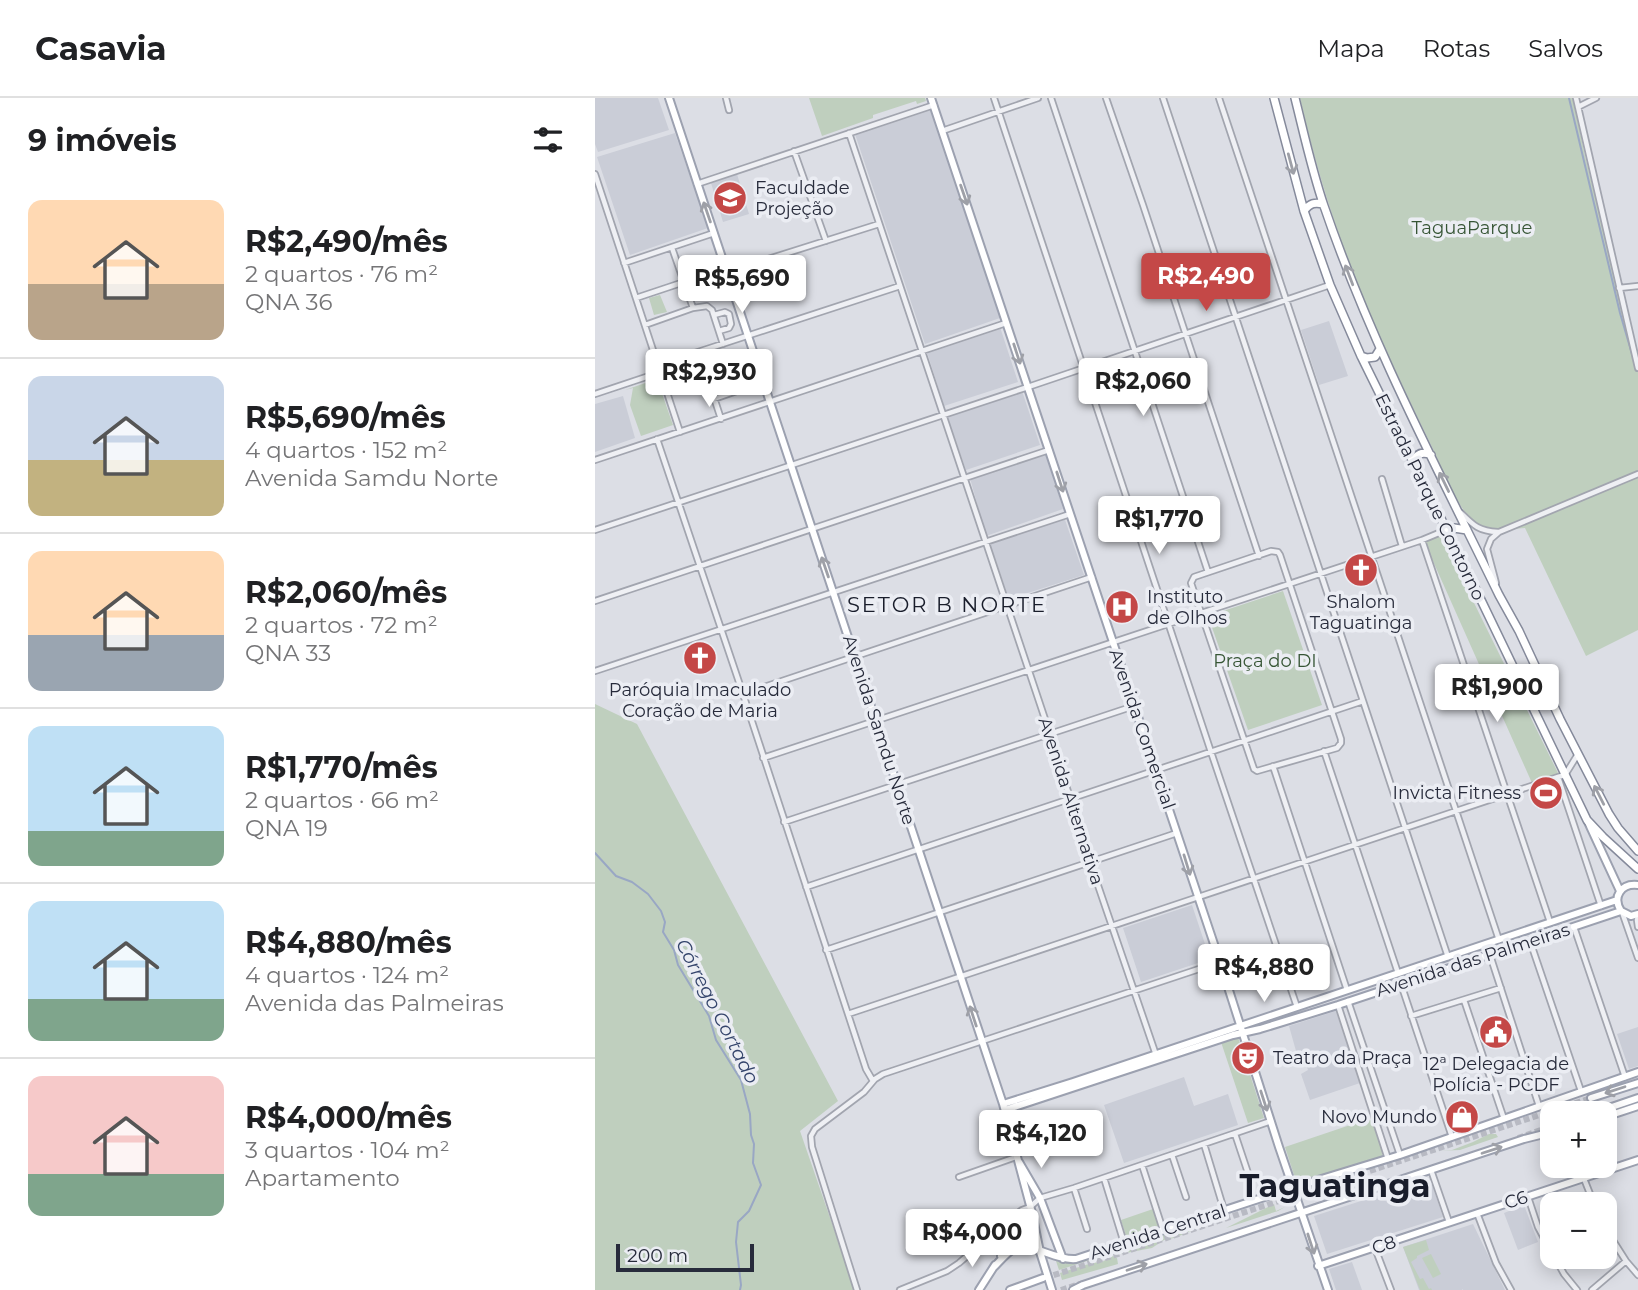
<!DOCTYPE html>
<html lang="pt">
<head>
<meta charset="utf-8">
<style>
	body { margin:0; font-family:Montserrat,sans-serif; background:#f2f2f2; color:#202124; height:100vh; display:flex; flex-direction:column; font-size:26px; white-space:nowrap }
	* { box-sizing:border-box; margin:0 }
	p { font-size:23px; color:#757577 }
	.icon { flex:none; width:38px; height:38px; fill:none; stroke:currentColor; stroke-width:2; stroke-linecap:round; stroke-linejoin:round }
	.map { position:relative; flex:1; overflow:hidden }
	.panel { display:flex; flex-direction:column; background:#fff; width:595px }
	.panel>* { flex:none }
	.buttons { position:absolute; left:945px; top:1003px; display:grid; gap:14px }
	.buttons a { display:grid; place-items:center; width:77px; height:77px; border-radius:14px; background:#fff; box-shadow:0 4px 18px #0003; font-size:35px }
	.scale { position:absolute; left:21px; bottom:18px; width:138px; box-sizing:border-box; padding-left:7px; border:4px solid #272b3b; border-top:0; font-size:19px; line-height:24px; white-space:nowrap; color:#272b3b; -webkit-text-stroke:5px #ebedf3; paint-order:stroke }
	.price { position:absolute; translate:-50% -60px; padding:0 16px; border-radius:7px; background:#fff; color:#222; font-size:23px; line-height:46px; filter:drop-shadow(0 2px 4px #0008) }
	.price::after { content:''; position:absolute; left:50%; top:42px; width:21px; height:16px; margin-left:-10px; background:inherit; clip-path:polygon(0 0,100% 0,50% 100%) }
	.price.selected { background:#c44847; color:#fff }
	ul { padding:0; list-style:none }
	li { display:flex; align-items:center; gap:21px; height:175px; padding:0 28px }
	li+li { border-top:2px solid #e0e0e0 }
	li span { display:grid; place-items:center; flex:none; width:196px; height:140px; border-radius:14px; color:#555 }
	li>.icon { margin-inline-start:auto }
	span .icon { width:84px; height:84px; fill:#fffc; stroke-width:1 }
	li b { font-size:30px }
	h2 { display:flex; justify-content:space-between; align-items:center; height:84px; padding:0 28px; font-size:30px }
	header { display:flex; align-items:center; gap:42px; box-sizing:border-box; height:98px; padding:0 35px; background:#fff; border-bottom:2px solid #e0e0e0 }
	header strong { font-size:33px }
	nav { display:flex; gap:38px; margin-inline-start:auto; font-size:24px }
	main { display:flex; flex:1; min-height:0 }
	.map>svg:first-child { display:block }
</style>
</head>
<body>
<header>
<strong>Casavia</strong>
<nav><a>Mapa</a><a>Rotas</a><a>Salvos</a></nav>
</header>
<main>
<section class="panel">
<h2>9 imóveis<svg class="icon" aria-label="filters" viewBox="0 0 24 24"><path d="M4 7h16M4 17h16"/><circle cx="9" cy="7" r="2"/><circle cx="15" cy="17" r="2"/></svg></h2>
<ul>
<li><span style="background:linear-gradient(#ffd9b3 60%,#b9a48a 0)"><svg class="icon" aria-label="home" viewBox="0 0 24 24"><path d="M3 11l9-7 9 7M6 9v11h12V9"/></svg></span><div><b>R$2,490/mês</b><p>2 quartos · 76 m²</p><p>QNA 36</p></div></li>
<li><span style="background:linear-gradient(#c9d6e8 60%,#c2b280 0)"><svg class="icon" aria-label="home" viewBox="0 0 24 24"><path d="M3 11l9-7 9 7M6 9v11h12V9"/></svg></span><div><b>R$5,690/mês</b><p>4 quartos · 152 m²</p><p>Avenida Samdu Norte</p></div></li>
<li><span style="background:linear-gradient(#ffd9b3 60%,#9aa5b1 0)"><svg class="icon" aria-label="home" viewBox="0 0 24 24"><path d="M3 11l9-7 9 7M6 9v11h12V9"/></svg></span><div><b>R$2,060/mês</b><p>2 quartos · 72 m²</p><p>QNA 33</p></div></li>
<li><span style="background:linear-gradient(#bfe0f5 75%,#7fa58c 0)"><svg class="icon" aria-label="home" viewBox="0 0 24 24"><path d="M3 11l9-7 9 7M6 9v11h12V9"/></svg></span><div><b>R$1,770/mês</b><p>2 quartos · 66 m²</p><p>QNA 19</p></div></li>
<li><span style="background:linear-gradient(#bfe0f5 70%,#7fa58c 0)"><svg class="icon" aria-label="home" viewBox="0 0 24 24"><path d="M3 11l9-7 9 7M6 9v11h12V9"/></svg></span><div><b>R$4,880/mês</b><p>4 quartos · 124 m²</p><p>Avenida das Palmeiras</p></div></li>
<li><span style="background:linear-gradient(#f6c9c9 70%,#7fa58c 0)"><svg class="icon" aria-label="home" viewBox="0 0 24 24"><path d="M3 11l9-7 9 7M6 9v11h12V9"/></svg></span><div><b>R$4,000/mês</b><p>3 quartos · 104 m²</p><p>Apartamento</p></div></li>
</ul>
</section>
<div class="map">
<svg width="1043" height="1192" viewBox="0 0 1043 1192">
	<rect width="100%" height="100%" fill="#dcdee5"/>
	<!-- built -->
	<path fill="#cacdd7" d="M 0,0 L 63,0 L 74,32 L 3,54 L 0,46 Z
		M 336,10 L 405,220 L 330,246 L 260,36 Z
		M 80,35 L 113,130 L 35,157 L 2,59 Z
		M 142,76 L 154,116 L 128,124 L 116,85 Z
		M 734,223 L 753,278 L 724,287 L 706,232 Z
		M 405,229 L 423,284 L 349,308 L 332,254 Z
		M 427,293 L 445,347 L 371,372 L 352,318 Z
		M 28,298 L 40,340 L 0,354 L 0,306 Z
		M 451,354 L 468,411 L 391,438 L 375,380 Z
		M 469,419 L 489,477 L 414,501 L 395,446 Z
		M 597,807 L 615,861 L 546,884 L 528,830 Z
		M 741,913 L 765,985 L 715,1002 L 706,976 L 713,972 L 706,952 L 701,953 L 694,928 Z
		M 1043,929 L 1043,968 L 1034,971 L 1022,936 Z
		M 589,979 L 599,1008 L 633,996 L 643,1027 L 529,1065 L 509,1007 Z
		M 835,1081 L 848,1119 L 732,1156 L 719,1118 Z
		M 929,1107 L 943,1144 L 923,1152 L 909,1115 Z
		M 878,1126 L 910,1192 L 868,1192 L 867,1191 L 867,1192 L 824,1192 L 808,1149 Z
		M 757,1164 L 767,1192 L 741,1192 L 734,1171 Z"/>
	<!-- green -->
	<path fill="#bfcfbe" d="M 214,0 L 330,0 L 331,3 L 322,6 L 321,3 L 278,17 L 278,20 L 227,38 Z
		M 705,0 L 978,0 L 990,58 L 1043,272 L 1043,532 L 991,558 L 930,430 C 914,431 892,436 879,425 C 863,411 845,365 835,345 C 809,292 784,239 762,184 C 738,125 719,62 705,0 Z
		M 65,197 L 72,214 L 59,217 L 54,200 Z
		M 62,281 L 78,327 L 46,338 L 35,307 L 38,290 L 30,292 Z
		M 845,436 L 964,677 L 937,685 L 829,443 Z
		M 688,493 L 727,607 L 653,632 L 613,518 Z
		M 0,606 L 42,626 L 243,1003 L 205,1033 L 260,1192 L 0,1192 Z
		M 643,939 L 669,1020 L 653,1025 L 626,944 Z
		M 773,1021 L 777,1023 L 788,1055 L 787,1058 L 710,1083 L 704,1084 L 700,1080 L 690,1049 Z
		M 894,1036 L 901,1036 L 903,1039 L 865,1052 L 842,1053 L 857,1052 L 878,1044 Z
		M 679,1106 L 681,1113 L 690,1109 L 683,1113 L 631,1130 Z
		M 558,1111 L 563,1128 L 531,1138 L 526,1122 Z
		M 638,1113 L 609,1124 L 609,1128 L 579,1140 L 569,1142 L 557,1150 L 526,1156 L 524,1150 Z
		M 831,1142 L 834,1152 L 822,1158 L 822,1160 L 816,1164 L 825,1181 L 828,1180 L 834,1191 L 836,1190 L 837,1192 L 825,1192 L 808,1149 Z
		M 519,1151 L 515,1159 L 506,1162 L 495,1162 L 464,1172 L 461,1163 L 474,1165 Z
		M 836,1156 L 846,1176 L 838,1180 L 827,1160 Z
		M 518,1158 L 522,1160 L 523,1166 L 467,1182 L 465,1175 L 497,1165 L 507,1164 Z"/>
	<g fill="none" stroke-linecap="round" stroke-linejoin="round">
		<!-- stream -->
		<path stroke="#99a7c4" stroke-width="2" d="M 974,0 L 1025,215 L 1037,256
			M 0,755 L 21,778 L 37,784 L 53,796 L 66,813 L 70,824 L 68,834 L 79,852 L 83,867 L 114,918 L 121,942 L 146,982 L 155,1016 L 156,1037 L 159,1046 L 158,1065 L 166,1087 L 154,1113 L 143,1124 L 141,1144 L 146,1187 L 145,1192"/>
		<!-- major-tunnel -->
		<path stroke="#b8bac3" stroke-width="6" stroke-dasharray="6 3" stroke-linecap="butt" d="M 923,1040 L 957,1028
			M 450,1180 L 996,1000
			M 466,1192 L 488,1185"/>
		<!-- minor casing -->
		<g stroke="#a2a5af" stroke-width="8">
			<path id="minor" d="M 131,0 L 134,12
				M 399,0 L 616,654 L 702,909
				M 456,0 L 613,474
				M 511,0 L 548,107 L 664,458
				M 568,0 L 853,859
				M 624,0 L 904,842
				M 981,0 L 1043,270
				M 983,9 L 1001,0
				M 347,33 L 443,0
				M 254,35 L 455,636 L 495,764 L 561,957
				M 199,53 L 231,143
				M 0,76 L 85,334
				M 102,86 L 339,7
				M 77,150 L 98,210
				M 29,165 L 119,135
				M 132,174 L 284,126
				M 1024,190 L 1043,188
				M 41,200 L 89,184
				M 119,217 L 130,214 L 134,216 L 136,226 L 134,230 L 124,233
				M 50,227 L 98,210 L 112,208 L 117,212 L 128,246
				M 104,254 L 126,321
				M 63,267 L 305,188
				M 0,296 L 66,274
				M 119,301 L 156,288
				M 62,341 L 148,596 L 271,971 L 278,983
				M 0,362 L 411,225
				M 787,381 L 807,448
				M 866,415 C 879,428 884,433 903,434
				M 0,432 L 433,289 L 735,187
				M 827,442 L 955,824
				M 676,453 L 683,454 L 685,457 L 746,641 L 746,645 L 742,650 L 662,673 L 659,671 L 596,485 L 599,479 Z
				M 901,485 L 892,451 L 896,441 L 904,434 L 1043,376
				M 0,503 L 454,352
				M 0,573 L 475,416
				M 148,596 L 497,479
				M 729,653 L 803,875
				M 168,660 L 827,442 L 851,432
				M 678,668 L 752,892
				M 963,679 L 1006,808
				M 189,724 L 539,608
				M 211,789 L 768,603
				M 1027,814 L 1043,860
				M 1043,819 L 1042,822 L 1043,829
				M 979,829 L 1030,979
				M 935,843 L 986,993
				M 231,852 L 582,735
				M 895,857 L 944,1008
				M 806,886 L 857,1039
				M 869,902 L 909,1021
				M 753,903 L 805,1057
				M 743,907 L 793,1061
				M 253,916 L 963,679 L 970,677 L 983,656
				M 816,918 L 906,890
				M 640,1036 L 653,1075
				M 609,1046 L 629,1112
				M 577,1057 L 591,1099
				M 547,1067 L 568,1132
				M 984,1068 L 999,1106
				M 836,1072 L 854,1124
				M 364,1079 L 421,1059
				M 509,1080 L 529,1145
				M 479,1090 L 492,1131
				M 933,1099 L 943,1129 L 957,1155
				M 882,1115 L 901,1165 L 916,1192
				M 1010,1130 L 1031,1163 L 1043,1177
				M 780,1150 L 796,1192
				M 959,1158 L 969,1176 L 982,1192
				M 262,1192 L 217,1049 L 216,1038 L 220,1031 L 269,994 L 280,981 L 288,976 L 625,864
				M 305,1192 L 352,1173 L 364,1165 L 409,1126 L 427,1112 L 435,1109 L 445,1100 L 479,1090 L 676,1023
				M 997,1192 L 1031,1163"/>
		</g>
		<!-- major casing -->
		<g stroke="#9ca1b0" stroke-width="10">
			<path id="major" d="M 74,0 L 408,1006 L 437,1115 L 445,1154 L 457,1192
				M 336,0 L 625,864 L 684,1049 L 733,1192
				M 993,724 L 1025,793
				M 1043,787 C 1026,785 1017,799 1026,813 L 1036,818 L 1043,816
				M 996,1000 L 1043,985
				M 408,1006 L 478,984 L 1022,802
				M 410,1012 L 638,937 L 665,931 L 743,907 L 1026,813
				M 1002,1014 L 1043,1000
				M 1010,1019 L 1043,1008
				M 424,1064 L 445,1100 L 468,1161
				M 406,1158 L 427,1126 L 437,1115
				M 723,1168 L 1043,1062
				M 399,1169 C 405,1163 412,1154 420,1150 C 435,1143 460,1163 481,1161 L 697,1090 L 805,1057 L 1043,974
				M 384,1192 L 400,1167
				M 415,1192 L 448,1180
				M 478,1192 L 488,1187 L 929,1041 L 957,1034"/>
		</g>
		<!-- highway casing -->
		<g stroke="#858a9b" stroke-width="10">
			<path id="highway" d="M 679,0 L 709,113 L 735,187 L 766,258 L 887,504 L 992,722 L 1008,739 L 1043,771
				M 700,0 C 709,36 717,73 729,108 C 775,243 842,370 904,497 L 924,533 L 965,621 L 1014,716 L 1023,730 L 1043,753
				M 709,113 C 715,105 720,104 728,106
				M 766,258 L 772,260 L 780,259 L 785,251
				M 817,365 C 821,356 827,353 836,357
				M 851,432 L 859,430 L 872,432
				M 933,599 L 946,598 L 952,593"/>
		</g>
		<!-- minor -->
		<use href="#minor" stroke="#eff0f4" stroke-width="4.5"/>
		<!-- major -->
		<use href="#major" stroke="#fff" stroke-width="6"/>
		<!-- highway -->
		<use href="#highway" stroke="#fff" stroke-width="7"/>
	</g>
	<!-- one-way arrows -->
	<defs><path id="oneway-shaft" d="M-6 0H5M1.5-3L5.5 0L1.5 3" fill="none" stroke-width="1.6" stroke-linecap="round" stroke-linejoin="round" transform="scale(1.75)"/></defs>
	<g stroke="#9ea0a7">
		<use href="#oneway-shaft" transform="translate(696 66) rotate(75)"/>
		<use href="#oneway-shaft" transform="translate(369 97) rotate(71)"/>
		<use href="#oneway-shaft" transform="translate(112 114) rotate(-109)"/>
		<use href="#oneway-shaft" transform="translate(754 177) rotate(-111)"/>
		<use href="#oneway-shaft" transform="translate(422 256) rotate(72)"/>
		<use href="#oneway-shaft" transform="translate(465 384) rotate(72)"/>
		<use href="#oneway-shaft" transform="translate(849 384) rotate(-116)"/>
		<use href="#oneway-shaft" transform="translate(230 469) rotate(-109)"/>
		<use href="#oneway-shaft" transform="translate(1004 697) rotate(-117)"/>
		<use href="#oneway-shaft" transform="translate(592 767) rotate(73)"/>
		<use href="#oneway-shaft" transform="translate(378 918) rotate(-108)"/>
		<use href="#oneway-shaft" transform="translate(1020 992) rotate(162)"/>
		<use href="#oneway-shaft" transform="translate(669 1003) rotate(72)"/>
		<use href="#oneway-shaft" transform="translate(897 1052) rotate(-18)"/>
		<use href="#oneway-shaft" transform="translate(716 1146) rotate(72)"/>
		<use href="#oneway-shaft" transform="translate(542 1169) rotate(-18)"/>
	</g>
	<!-- icons -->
	<defs>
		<g id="university-disc" transform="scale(1.75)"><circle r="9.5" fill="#c44847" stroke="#ebedf3"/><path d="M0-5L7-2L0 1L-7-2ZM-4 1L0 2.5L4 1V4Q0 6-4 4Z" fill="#fff"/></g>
		<g id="church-disc" transform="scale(1.75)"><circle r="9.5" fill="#c44847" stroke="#ebedf3"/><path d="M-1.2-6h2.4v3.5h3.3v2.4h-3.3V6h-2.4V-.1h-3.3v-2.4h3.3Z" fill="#fff"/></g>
		<g id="hospital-disc" transform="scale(1.75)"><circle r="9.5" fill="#c44847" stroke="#ebedf3"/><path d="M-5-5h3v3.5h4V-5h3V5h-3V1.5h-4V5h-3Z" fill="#fff"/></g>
		<g id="stadium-disc" transform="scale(1.75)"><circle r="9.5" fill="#c44847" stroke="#ebedf3"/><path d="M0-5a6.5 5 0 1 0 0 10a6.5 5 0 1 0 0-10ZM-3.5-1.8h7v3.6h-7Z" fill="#fff"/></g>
		<g id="civic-disc" transform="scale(1.75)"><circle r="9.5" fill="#c44847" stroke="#ebedf3"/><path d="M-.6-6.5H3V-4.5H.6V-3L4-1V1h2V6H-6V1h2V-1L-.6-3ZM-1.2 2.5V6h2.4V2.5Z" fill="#fff"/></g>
		<g id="theatre-disc" transform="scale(1.75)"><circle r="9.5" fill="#c44847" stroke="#ebedf3"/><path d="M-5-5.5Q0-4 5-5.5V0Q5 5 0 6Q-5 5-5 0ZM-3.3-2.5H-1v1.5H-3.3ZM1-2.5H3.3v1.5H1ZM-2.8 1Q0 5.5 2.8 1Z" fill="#fff"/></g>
		<g id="shop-disc" transform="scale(1.75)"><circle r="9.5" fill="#c44847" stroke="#ebedf3"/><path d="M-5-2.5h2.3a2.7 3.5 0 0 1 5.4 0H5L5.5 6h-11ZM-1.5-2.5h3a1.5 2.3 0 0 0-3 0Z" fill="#fff"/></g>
	</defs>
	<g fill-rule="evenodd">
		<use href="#university-disc" x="135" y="100"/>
		<use href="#church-disc" x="766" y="472"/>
		<use href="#hospital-disc" x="527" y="509"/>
		<use href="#church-disc" x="105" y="560"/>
		<use href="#stadium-disc" x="951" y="695"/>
		<use href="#civic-disc" x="901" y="934"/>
		<use href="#theatre-disc" x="653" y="960"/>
		<use href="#shop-disc" x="867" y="1019"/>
	</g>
	<g text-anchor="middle" stroke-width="7" stroke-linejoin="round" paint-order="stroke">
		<!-- poi labels -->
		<g font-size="18" fill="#272b3b" stroke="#ebedf3" text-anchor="start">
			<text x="160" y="96">Faculdade<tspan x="160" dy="21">Projeção</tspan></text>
			<text x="552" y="505">Instituto<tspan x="552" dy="21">de Olhos</tspan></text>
			<text x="766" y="510" text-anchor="middle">Shalom<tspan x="766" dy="21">Taguatinga</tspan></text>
			<text x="105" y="598" text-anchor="middle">Paróquia Imaculado<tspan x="105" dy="21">Coração de Maria</tspan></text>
			<text x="926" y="701" text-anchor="end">Invicta Fitness</text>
			<text x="678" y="966">Teatro da Praça</text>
			<text x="901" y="972" text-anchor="middle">12ª Delegacia de<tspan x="901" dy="21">Polícia - PCDF</tspan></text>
			<text x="842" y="1025" text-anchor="end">Novo Mundo</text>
		</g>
		<!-- park labels -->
		<g font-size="18" fill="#365535" stroke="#ebedf3">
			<text x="877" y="136">TaguaParque</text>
			<text x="670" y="569">Praça do DI</text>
		</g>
		<!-- street labels -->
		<g font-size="18" fill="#272b3b" stroke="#ebedf3">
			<text transform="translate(835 399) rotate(64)" y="6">Estrada Parque Contorno</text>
			<text transform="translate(547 631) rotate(71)" y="6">Avenida Comercial</text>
			<text transform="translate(284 632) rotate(72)" y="6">Avenida Samdu Norte</text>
			<text transform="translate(476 703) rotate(72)" y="6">Avenida Alternativa</text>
			<text transform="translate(878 862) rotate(-18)" y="6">Avenida das Palmeiras</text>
			<text transform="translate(921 1102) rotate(-18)" y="6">C6</text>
			<text transform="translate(563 1134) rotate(-18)" y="6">Avenida Central</text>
			<text transform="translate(789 1147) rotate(-19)" y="6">C8</text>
		</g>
		<!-- water labels -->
		<g font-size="19" font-style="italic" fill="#34446b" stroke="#ebedf3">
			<text transform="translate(123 913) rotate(63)" y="7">Córrego Cortado</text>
		</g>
		<!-- quarter labels -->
		<g font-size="21" letter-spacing="2" fill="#191d2b" stroke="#ebedf3">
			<text x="352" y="514">SETOR B NORTE</text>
		</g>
		<!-- town labels -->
		<g font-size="32" font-weight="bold" fill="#191d2b" stroke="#ebedf3">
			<text x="740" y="1099">Taguatinga</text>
		</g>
	</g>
</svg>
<div class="buttons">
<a>+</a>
<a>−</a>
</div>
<div class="scale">200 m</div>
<b class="price selected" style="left:611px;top:215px">R$2,490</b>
<b class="price" style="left:147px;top:217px">R$5,690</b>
<b class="price" style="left:114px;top:311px">R$2,930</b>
<b class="price" style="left:548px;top:320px">R$2,060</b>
<b class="price" style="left:564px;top:458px">R$1,770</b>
<b class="price" style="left:902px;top:626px">R$1,900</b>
<b class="price" style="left:669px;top:906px">R$4,880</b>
<b class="price" style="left:446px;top:1072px">R$4,120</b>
<b class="price" style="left:377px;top:1171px">R$4,000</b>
</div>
</main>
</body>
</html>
